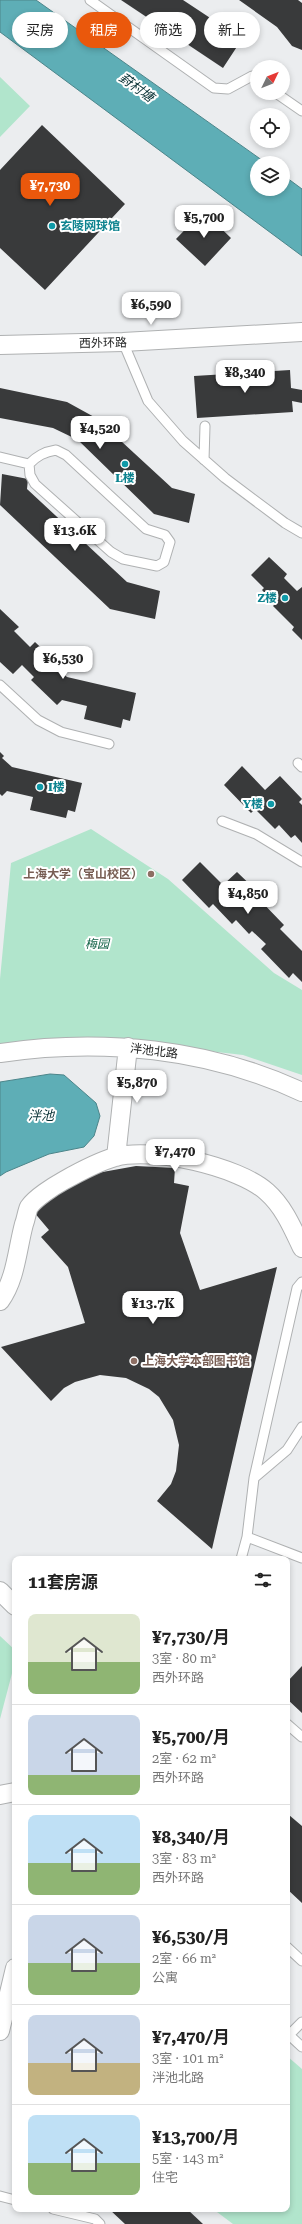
<!DOCTYPE html>
<html lang="zh">
<head>
<meta charset="utf-8">
<style>
	body { margin:0; font-family:"Roboto Serif","Noto Sans SC",serif; background:#f6f6f6; color:#222; height:100vh; display:flex; flex-direction:column; font-size:15px; white-space:nowrap }
	* { box-sizing:border-box; margin:0 }
	p { font-size:13px; color:#767676 }
	.icon { flex:none; width:22px; height:22px; fill:none; stroke:currentColor; stroke-width:2; stroke-linecap:round; stroke-linejoin:round }
	.map { position:relative; flex:1; overflow:hidden }
	.side { position:absolute; left:12px; top:1556px; width:278px; height:656px; display:flex; flex-direction:column; background:#fff; border-radius:8px; box-shadow:0 2px 6px #0003 }
	.side>* { flex:none }
	.hud { position:absolute; left:12px; top:12px; width:278px; height:36px; display:flex; gap:8px }
	.needle { width:26px; rotate:47deg }
	.buttons { position:absolute; left:250px; top:60px; display:grid; gap:8px }
	.buttons a { display:grid; place-items:center; width:40px; height:40px; border-radius:50%; background:#fff; box-shadow:0 2px 6px #0003; font-size:20px }
	.price { position:absolute; translate:-50% -34px; padding:0 9px; border-radius:8px; background:#fff; color:#222; font-size:13px; line-height:26px; filter:drop-shadow(0 1px 2px #0008) }
	.price::after { content:''; position:absolute; left:50%; top:24px; width:12px; height:9px; margin-left:-6px; background:inherit; clip-path:polygon(0 0,100% 0,50% 100%) }
	.price.current { background:#ea580c; color:#fff }
	ul { padding:0; list-style:none }
	li { display:flex; align-items:center; gap:12px; height:100px; padding:0 16px }
	li+li { border-top:1px solid #e0e0e0 }
	li span { display:grid; place-items:center; flex:none; width:112px; height:80px; border-radius:8px; color:#555 }
	li>.icon { margin-inline-start:auto }
	span .icon { width:48px; height:48px; fill:#fffc; stroke-width:1 }
	li b { font-size:17px }
	h2 { display:flex; justify-content:space-between; align-items:center; height:48px; padding:0 16px; font-size:17px }
	.chip { padding:0 14px; border-radius:18px; background:#fff; box-shadow:0 2px 6px #0003; font-size:14px; line-height:36px }
	.chip.current { background:#ea580c; color:#fff }
	.map>svg:first-child { display:block }
</style>
</head>
<body>
<div class="map">
<svg width="302" height="2224" viewBox="0 0 302 2224">
	<rect width="100%" height="100%" fill="#ebedef"/>
	<!-- green -->
	<path fill="#b1e5cc" d="M 0,77 L 30,106 L 0,137 Z
		M 91,829 L 168,879 L 274,973 L 302,990 L 302,1075 L 243,1055 L 95,1038 L 0,1047 L 0,979 L 11,863 Z
		M 0,1636 L 15,1650 L 15,1662 L 0,1719 Z
		M 287,2056 L 302,2069 L 302,2224 L 233,2224 L 213,2209 L 287,2209 Z"/>
	<!-- water -->
	<path fill="#5eaeb6" stroke="#4c858a" d="M 0,0 L 36,0 L 266,163 L 257,163 L 257,189 L 283,189 L 283,175 L 302,189 L 302,256 L 0,32 Z
		M 50,1074 L 64,1075 L 96,1103 L 100,1116 L 94,1136 L 84,1147 L 49,1154 L 6,1172 L 0,1176 L 0,1082 Z"/>
	<!-- building -->
	<path fill="#393a3b" d="M 121,0 L 183,0 L 242,39 L 223,68 Z
		M 239,0 L 298,0 L 302,3 L 302,50 L 292,46 L 277,27 Z
		M 42,125 L 125,204 L 45,290 L 0,248 L 0,170 Z
		M 203,211 L 231,238 L 205,266 L 176,239 Z
		M 290,370 L 291,388 L 302,390 L 302,403 L 292,401 L 293,412 L 197,418 L 194,376 Z
		M 0,388 L 67,402 L 96,418 L 172,488 L 195,494 L 189,523 L 154,514 L 78,440 L 53,428 L 0,418 Z
		M 2,474 L 28,479 L 27,489 L 127,582 L 160,591 L 155,619 L 110,609 L 0,505 Z
		M 269,557 L 287,574 L 284,578 L 297,591 L 302,587 L 302,640 L 292,630 L 294,627 L 273,606 L 275,604 L 262,590 L 264,588 L 251,575 Z
		M 0,609 L 19,627 L 14,631 L 30,647 L 35,642 L 59,665 L 56,667 L 67,677 L 136,693 L 130,721 L 123,719 L 121,728 L 84,719 L 87,706 L 62,700 L 57,705 L 31,680 L 34,677 L 22,665 L 13,674 L 0,662 Z
		M 0,752 L 4,756 L 2,758 L 12,767 L 82,783 L 75,812 L 68,810 L 66,818 L 30,810 L 33,797 L 7,791 L 2,796 L 0,794 Z
		M 242,766 L 265,790 L 280,776 L 302,799 L 299,802 L 302,805 L 302,843 L 295,835 L 291,838 L 279,825 L 275,829 L 255,809 L 251,813 L 224,785 Z
		M 200,862 L 223,885 L 237,872 L 260,894 L 257,897 L 284,925 L 280,929 L 302,951 L 302,982 L 293,973 L 289,978 L 261,949 L 266,944 L 252,931 L 249,934 L 236,920 L 232,924 L 213,904 L 209,908 L 182,880 Z
		M 136,1166 L 175,1168 L 174,1183 L 189,1186 L 180,1233 L 200,1290 L 277,1267 L 212,1549 L 157,1501 L 171,1484 L 176,1471 L 179,1445 L 173,1420 L 159,1397 L 149,1389 L 126,1378 L 100,1375 L 75,1382 L 64,1388 L 51,1401 L 1,1347 L 85,1323 L 68,1267 L 41,1237 L 49,1230 L 33,1211 L 63,1189 L 97,1173 Z
		M 302,1666 L 302,1713 L 287,1699 L 287,1682 Z
		M 289,1815 L 302,1826 L 302,1903 L 287,1889 L 287,1817 Z
		M 109,2209 L 187,2209 L 203,2224 L 125,2224 Z"/>
	<g fill="none" stroke-linecap="round" stroke-linejoin="round">
		<!-- service casing -->
		<g stroke="#afb1b2" stroke-width="11">
			<path id="service" d="M 90,0 L 214,88 L 228,89 L 252,76 L 257,80
				M 276,93 L 302,111
				M 123,342 L 148,401 L 183,441 L 225,478 L 285,523 L 302,533
				M 56,450 L 66,455 L 146,529 L 165,535 L 170,542 L 164,562 L 157,566 L 123,559 L 111,552 L 35,484 L 30,475 L 29,464 C 37,456 44,452 56,450 Z
				M 0,457 L 29,464
				M 204,460 L 205,426
				M 0,685 L 38,720 L 61,732 L 109,744
				M 298,763 L 302,767
				M 222,821 L 256,834 L 302,862
				M 254,1478 L 287,1450 L 302,1427
				M 247,1537 L 302,1558
				M 241,1559 L 247,1537 L 254,1478 L 297,1288 L 302,1282
				M 287,1724 L 302,1737
				M 287,1947 L 302,1961
				M 287,2033 L 302,2047
				M 289,2035 L 302,2022
				M 0,2196 L 15,2200
				M 53,2209 L 95,2219 L 100,2224"/>
		</g>
		<!-- minor casing -->
		<g stroke="#afb1b2" stroke-width="20">
			<path id="minor" d="M 0,345 L 123,342 L 302,332
				M 0,1053 C 102,1038 208,1048 302,1092
				M 116,1157 L 128,1047
				M 0,1301 C 16,1279 17,1250 24,1224 C 26,1219 27,1211 29,1207 C 35,1198 54,1186 63,1181 C 79,1172 97,1162 115,1157 C 153,1147 238,1166 267,1192 C 284,1207 293,1229 302,1248
				M 0,1591 L 15,1606
				M 0,1795 L 15,1792
				M 0,2031 L 15,1968"/>
		</g>
		<!-- service -->
		<use href="#service" stroke="#fff" stroke-width="9"/>
		<!-- minor -->
		<use href="#minor" stroke="#fff" stroke-width="18"/>
	</g>
	<!-- markers -->
	<g fill="#0f9aa8" stroke="#fff" stroke-width="1.5">
		<circle cx="52" cy="226" r="4"/>
		<circle cx="125" cy="464" r="4"/>
		<circle cx="285" cy="598" r="4"/>
		<circle cx="40" cy="787" r="4"/>
		<circle cx="271" cy="804" r="4"/>
	</g>
	<g fill="#8d6e63" stroke="#fff" stroke-width="1.5">
		<circle cx="151" cy="874" r="4"/>
		<circle cx="134" cy="1361" r="4"/>
	</g>
	<g text-anchor="middle" stroke-width="4" stroke-linejoin="round" paint-order="stroke">
		<!-- culture labels -->
		<g font-size="12" font-weight="bold" fill="#0d838f" stroke="#fff" text-anchor="start">
			<text x="60" y="230">玄陵网球馆</text>
			<text x="125" y="482" text-anchor="middle">L楼</text>
			<text x="277" y="602" text-anchor="end">Z楼</text>
			<text x="48" y="791">I楼</text>
			<text x="263" y="808" text-anchor="end">Y楼</text>
		</g>
		<!-- street labels -->
		<g font-size="12" fill="#232424" stroke="#fff">
			<text transform="translate(103 343) rotate(-1)" y="4">西外环路</text>
			<text transform="translate(154 1051) rotate(7)" y="4">泮池北路</text>
		</g>
		<!-- education labels -->
		<g font-size="12" font-weight="bold" fill="#785e54" stroke="#fff" text-anchor="end">
			<text x="143" y="878">上海大学（宝山校区）</text>
			<text x="142" y="1365" text-anchor="start">上海大学本部图书馆</text>
		</g>
		<!-- park labels -->
		<g font-size="12" font-style="italic" fill="#136347" stroke="#fff">
			<text x="97" y="948">梅园</text>
		</g>
		<!-- water labels -->
		<g font-size="13" font-style="italic" fill="#062f33" stroke="#fff">
			<text transform="translate(137 87) rotate(36)" y="5">葑村塘</text>
			<text x="41" y="1120">泮池</text>
		</g>
	</g>
</svg>
<div class="buttons">
<a><svg class="needle" viewBox="-14 -14 28 28"><path d="M0-13l5 13h-10z" fill="#e53935"/><path d="M0 13l5-13h-10z" fill="#767676"/></svg></a>
<a><svg class="icon" aria-label="locate" viewBox="0 0 24 24"><circle cx="12" cy="12" r="6"/><path d="M12 2v4M12 18v4M2 12h4M18 12h4"/></svg></a>
<a><svg class="icon" aria-label="layers" viewBox="0 0 24 24"><path d="M12 4l9 5-9 5-9-5zM3 14l9 5 9-5"/></svg></a>
</div>
<b class="price current" style="left:50px;top:207px">¥7,730</b>
<b class="price" style="left:204px;top:239px">¥5,700</b>
<b class="price" style="left:151px;top:326px">¥6,590</b>
<b class="price" style="left:245px;top:394px">¥8,340</b>
<b class="price" style="left:100px;top:450px">¥4,520</b>
<b class="price" style="left:75px;top:552px">¥13.6K</b>
<b class="price" style="left:63px;top:680px">¥6,530</b>
<b class="price" style="left:248px;top:915px">¥4,850</b>
<b class="price" style="left:137px;top:1104px">¥5,870</b>
<b class="price" style="left:175px;top:1173px">¥7,470</b>
<b class="price" style="left:153px;top:1325px">¥13.7K</b>
<div class="hud">
<a class="chip">买房</a>
<a class="chip current">租房</a>
<a class="chip">筛选</a>
<a class="chip">新上</a>
</div>
<section class="side">
<h2>11套房源<svg class="icon" aria-label="filters" viewBox="0 0 24 24"><path d="M4 7h16M4 17h16"/><circle cx="9" cy="7" r="2"/><circle cx="15" cy="17" r="2"/></svg></h2>
<ul>
<li><span style="background:linear-gradient(#dfe7d0 60%,#8fb573 0)"><svg class="icon" aria-label="home" viewBox="0 0 24 24"><path d="M3 11l9-7 9 7M6 9v11h12V9"/></svg></span><div><b>¥7,730/月</b><p>3室 · 80 m²</p><p>西外环路</p></div></li>
<li><span style="background:linear-gradient(#c9d6e8 75%,#8fb573 0)"><svg class="icon" aria-label="home" viewBox="0 0 24 24"><path d="M3 11l9-7 9 7M6 9v11h12V9"/></svg></span><div><b>¥5,700/月</b><p>2室 · 62 m²</p><p>西外环路</p></div></li>
<li><span style="background:linear-gradient(#bfe0f5 60%,#8fb573 0)"><svg class="icon" aria-label="home" viewBox="0 0 24 24"><path d="M3 11l9-7 9 7M6 9v11h12V9"/></svg></span><div><b>¥8,340/月</b><p>3室 · 83 m²</p><p>西外环路</p></div></li>
<li><span style="background:linear-gradient(#c9d6e8 60%,#8fb573 0)"><svg class="icon" aria-label="home" viewBox="0 0 24 24"><path d="M3 11l9-7 9 7M6 9v11h12V9"/></svg></span><div><b>¥6,530/月</b><p>2室 · 66 m²</p><p>公寓</p></div></li>
<li><span style="background:linear-gradient(#c9d6e8 60%,#c2b280 0)"><svg class="icon" aria-label="home" viewBox="0 0 24 24"><path d="M3 11l9-7 9 7M6 9v11h12V9"/></svg></span><div><b>¥7,470/月</b><p>3室 · 101 m²</p><p>泮池北路</p></div></li>
<li><span style="background:linear-gradient(#bfe0f5 60%,#8fb573 0)"><svg class="icon" aria-label="home" viewBox="0 0 24 24"><path d="M3 11l9-7 9 7M6 9v11h12V9"/></svg></span><div><b>¥13,700/月</b><p>5室 · 143 m²</p><p>住宅</p></div></li>
</ul>
</section>
</div>
</body>
</html>
